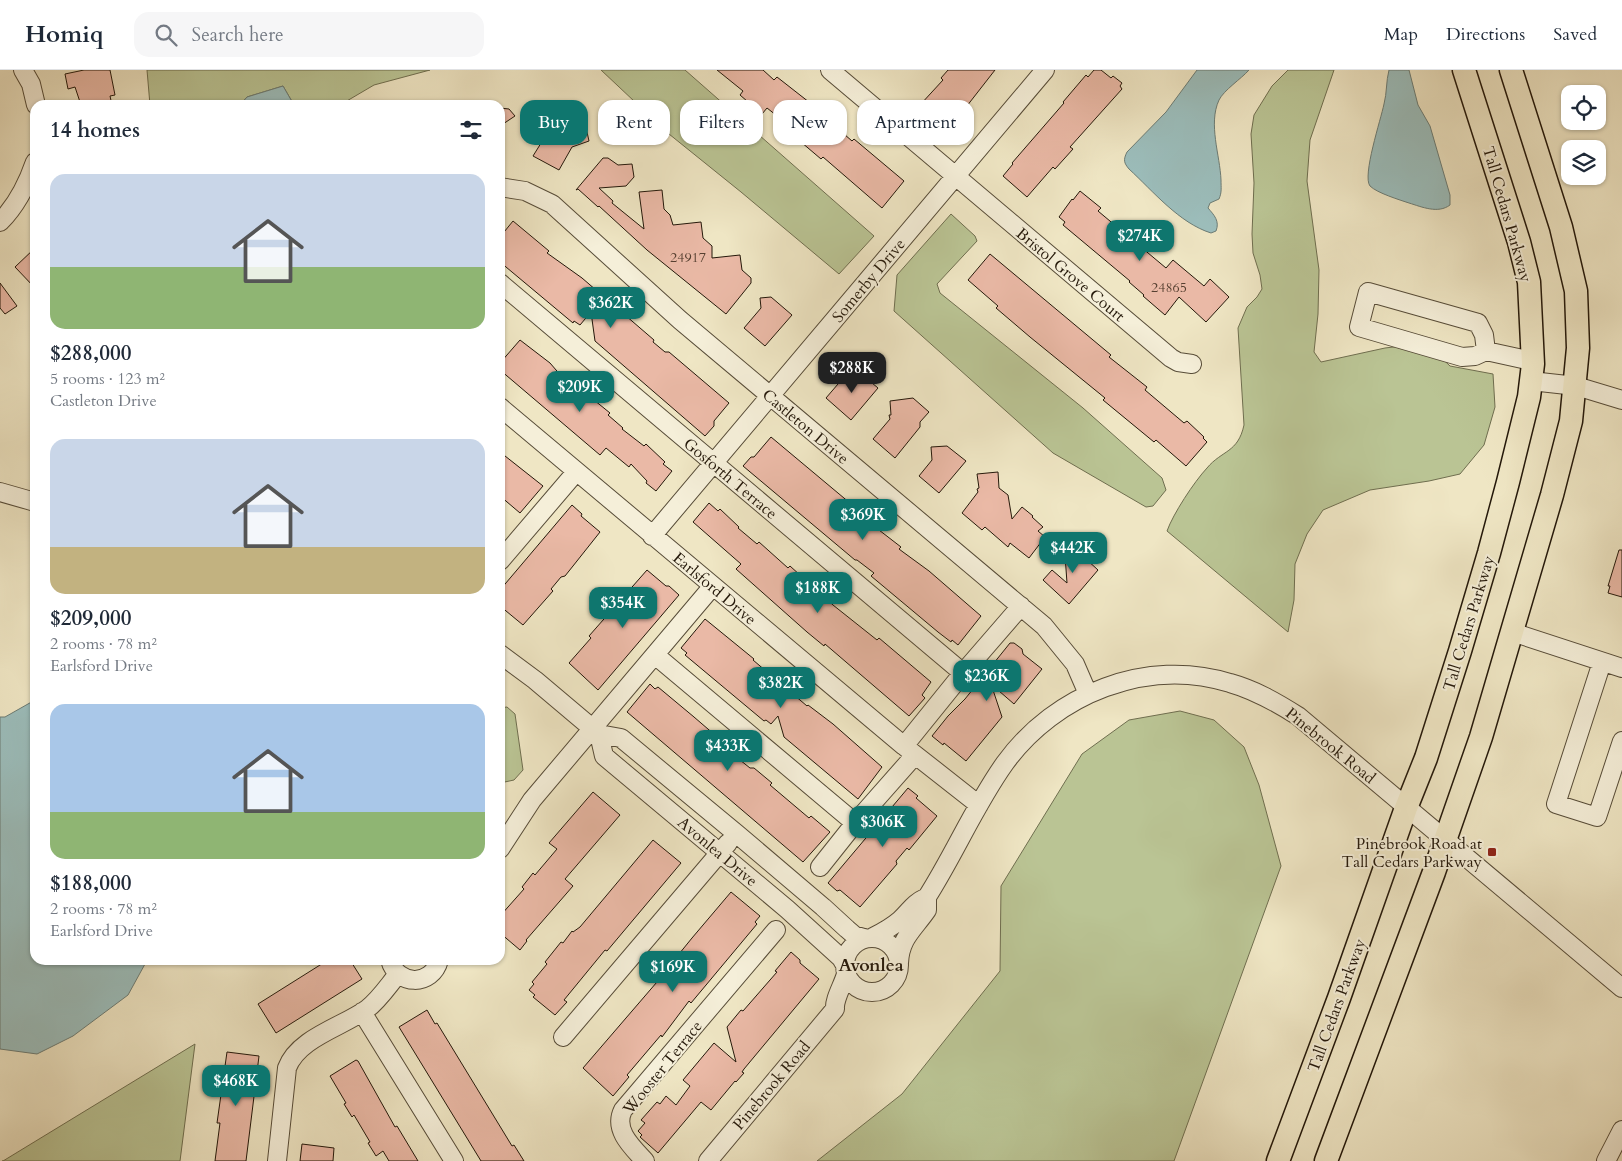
<!DOCTYPE html>
<html lang="en">
<head>
<meta charset="utf-8">
<style>
	body { margin:0; font-family:Cardo,serif; background:#f6f6f7; color:#1f2937; height:100vh; display:flex; flex-direction:column; font-size:19px; white-space:nowrap }
	* { box-sizing:border-box; margin:0 }
	p { font-size:16px; color:#747a83 }
	.icon { flex:none; width:28px; height:28px; fill:none; stroke:currentColor; stroke-width:2; stroke-linecap:round; stroke-linejoin:round }
	.map { position:relative; flex:1; overflow:hidden }
	.drawer { position:absolute; left:30px; top:30px; width:475px; height:865px; display:flex; flex-direction:column; background:#fff; border-radius:15px; box-shadow:0 1px 4px #0004 }
	.drawer>* { flex:none }
	.top-card { position:absolute; left:520px; top:30px; width:475px; height:45px; display:flex; gap:10px }
	.tools { position:absolute; left:1561px; top:15px; display:grid; gap:10px }
	.tools a { display:grid; place-items:center; width:45px; height:45px; border-radius:10px; background:#fff; box-shadow:0 1px 4px #0004; font-size:25px }
	.price { position:absolute; translate:-50% -42px; padding:0 11px; border-radius:10px; background:#0f766e; color:#fff; font-size:16px; line-height:32px; filter:drop-shadow(0 1px 2px #0008) }
	.price::after { content:''; position:absolute; left:50%; top:30px; width:15px; height:11px; margin-left:-8px; background:inherit; clip-path:polygon(0 0,100% 0,50% 100%) }
	.price.active { background:#222; color:#fff }
	ul { padding:0; list-style:none }
	li { display:grid; align-content:center; gap:10px; height:265px; padding:0 20px }
	li span { display:grid; place-items:center; height:155px; border-radius:15px; color:#555 }
	li>.icon { margin-inline-start:auto }
	span .icon { width:90px; height:90px; fill:#fffc; stroke-width:1 }
	li b { font-size:21px }
	h2 { display:flex; justify-content:space-between; align-items:center; height:60px; padding:0 20px; font-size:21px }
	.chip { padding:0 18px; border-radius:15px; background:#fff; box-shadow:0 1px 4px #0004; font-size:18px; line-height:45px }
	.chip.active { background:#0f766e; color:#fff }
	header { display:flex; align-items:center; gap:30px; box-sizing:border-box; height:70px; padding:0 25px; background:#fff; border-bottom:1px solid #e0e1e3 }
	header strong { font-size:24px }
	nav { display:flex; gap:28px; margin-inline-start:auto; font-size:18px }
	.search { width:350px; height:45px; background:#f6f6f7; display:flex; align-items:center; gap:12px; box-sizing:border-box; padding:0 18px; border-radius:15px; color:#747a83; font-size:19px }
	.map>svg:first-child { display:block }
</style>
</head>
<body>
<header>
<strong>Homiq</strong>
<div class="search"><svg class="icon" aria-label="search" viewBox="0 0 24 24"><circle cx="10" cy="10" r="6"/><path d="M15 15l6 6"/></svg>Search here</div>
<nav><a>Map</a><a>Directions</a><a>Saved</a></nav>
</header>
<div class="map">
<svg width="1622" height="1091" viewBox="0 0 1622 1091">
	<rect width="100%" height="100%" fill="#efe6c4"/>
	<filter id="stains"><feTurbulence type="fractalNoise" baseFrequency=".004" numOctaves="4"/><feColorMatrix values="0 0 0 0 .2 0 0 0 0 .09 0 0 0 0 .02 0 0 0 .5 -.17"/></filter>
	<radialGradient id="worn" r=".72"><stop offset=".6" stop-color="#630" stop-opacity="0"/><stop offset="1" stop-color="#630" stop-opacity=".3"/></radialGradient>
	<!-- green -->
	<path fill="#bac494" stroke="#6f6e4f" d="M 147,0 L 430,0 L 374,15 L 340,35 L 294,35 L 283,16 L 247,27 L 240,35 L 150,35 Z
		M 601,0 L 685,0 L 874,166 L 839,204 L 741,122 L 669,64 Z
		M 1288,0 L 1334,0 L 1310,70 L 1307,111 L 1319,200 L 1318,244 L 1314,282 L 1321,292 L 1385,278 L 1426,273 L 1450,296 L 1493,304 L 1495,337 L 1484,375 L 1460,404 L 1429,411 L 1370,420 L 1323,440 L 1307,464 L 1295,494 L 1294,530 L 1288,562 L 1167,461 C 1173,444 1194,412 1207,398 C 1222,380 1238,383 1244,355 L 1238,258 L 1247,237 L 1257,227 L 1262,219 L 1260,205 L 1253,183 L 1252,164 L 1254,113 L 1251,64 L 1254,45 L 1272,16 Z
		M 951,144 L 975,166 L 977,171 L 937,214 L 940,223 L 1083,338 L 1162,408 L 1166,420 L 1153,436 L 1146,437 L 1053,383 L 894,241 L 897,205 Z
		M 507,637 L 515,644 L 523,700 L 514,710 L 500,713 L 500,638 Z
		M 1180,641 L 1214,650 L 1244,677 L 1259,715 L 1281,796 L 1174,1091 L 817,1091 L 902,1024 L 1000,901 L 1001,816 L 1082,684 L 1129,650 Z
		M 195,974 L 180,1091 L 2,1091 L 3,1091 Z"/>
	<!-- water -->
	<path fill="#9cbebc" stroke="#6c7c75" d="M 1197,0 L 1249,0 C 1241,9 1224,20 1219,30 C 1208,54 1220,85 1221,110 C 1221,118 1222,122 1219,129 L 1210,133 L 1208,138 C 1214,145 1220,151 1216,161 L 1211,163 C 1179,153 1153,121 1129,99 C 1124,93 1123,90 1127,82 L 1166,42 Z
		M 1389,0 L 1409,0 L 1418,35 L 1430,56 L 1450,125 L 1450,135 C 1438,144 1422,137 1409,133 C 1400,130 1377,123 1370,116 C 1362,106 1381,49 1384,34 C 1387,23 1386,11 1389,0 Z
		M 283,16 L 294,35 L 240,35 L 247,27 Z
		M 35,630 L 35,890 L 145,890 L 145,894 L 128,925 L 73,966 L 37,984 L 0,979 L 0,647 L 5,647 Z"/>
	<!-- building -->
	<path fill="#eab9a6" stroke="#24180a" d="M 84,0 L 110,0 L 115,25 L 110,26 L 112,35 L 81,35 L 75,17 L 68,19 L 65,4 Z
		M 717,0 L 763,0 L 774,10 L 777,7 L 814,36 L 813,37 L 852,71 L 854,69 L 904,111 L 882,138 L 823,87 L 821,89 L 801,72 L 804,67 L 767,38 L 762,44 L 740,25 L 743,21 Z
		M 948,0 L 995,0 L 963,41 L 964,42 L 948,61 L 920,35 L 943,10 L 941,8 Z
		M 1094,0 L 1101,0 L 1111,8 L 1113,6 L 1122,13 L 1120,16 L 1122,19 L 1070,77 L 1073,79 L 1055,99 L 1053,97 L 1027,127 L 1003,106 L 1013,94 L 1012,93 L 1064,33 L 1063,32 L 1086,5 L 1088,7 Z
		M 500,38 L 509,39 L 515,46 L 500,56 Z
		M 556,49 L 569,56 L 585,53 L 589,71 L 572,77 L 559,100 L 533,86 Z
		M 603,88 L 608,88 L 618,95 L 632,94 L 634,107 L 626,116 L 599,118 L 613,131 L 612,133 L 644,159 L 639,122 L 662,120 L 664,139 L 670,145 L 673,155 L 701,152 L 703,168 L 712,176 L 712,188 L 740,185 L 742,200 L 751,208 L 751,213 L 726,244 L 647,180 L 599,136 L 598,137 L 578,119 L 576,120 Z
		M 1080,121 L 1101,138 L 1098,141 L 1166,198 L 1173,190 L 1204,216 L 1210,209 L 1229,227 L 1206,252 L 1179,227 L 1165,245 L 1143,226 L 1144,225 L 1129,212 L 1130,211 L 1063,155 L 1065,152 L 1059,147 L 1072,129 L 1073,130 Z
		M 513,151 L 549,181 L 547,183 L 582,208 L 654,270 L 653,272 L 665,282 L 669,282 L 729,333 L 714,351 L 714,356 L 705,366 L 595,271 L 591,242 L 580,255 L 574,251 L 573,253 L 500,192 L 500,167 Z
		M 35,178 L 35,218 L 15,197 Z
		M 990,184 L 1111,285 L 1109,287 L 1147,317 L 1145,320 L 1184,353 L 1187,351 L 1204,367 L 1203,368 L 1207,372 L 1186,396 L 1156,370 L 1154,372 L 1103,330 L 1105,328 L 1030,267 L 996,238 L 998,236 L 968,210 Z
		M 0,213 L 17,236 L 5,244 L 0,238 Z
		M 771,227 L 792,245 L 765,276 L 744,258 L 761,238 L 760,228 Z
		M 520,270 L 550,293 L 563,308 L 565,306 L 579,318 L 592,333 L 594,330 L 610,343 L 608,345 L 623,358 L 622,359 L 644,376 L 646,374 L 665,392 L 663,394 L 672,401 L 656,421 L 646,413 L 647,411 L 631,394 L 629,397 L 606,378 L 600,385 L 500,300 L 500,293 Z
		M 859,302 L 878,318 L 851,350 L 826,328 L 844,307 L 844,303 Z
		M 913,328 L 929,342 L 920,352 L 920,357 L 895,388 L 873,369 L 890,349 L 889,345 L 891,345 L 890,331 Z
		M 771,367 L 881,459 L 879,460 L 901,477 L 899,479 L 903,482 L 929,501 L 981,546 L 958,575 L 952,570 L 951,572 L 938,562 L 871,506 L 874,503 L 857,490 L 855,490 L 743,396 L 751,387 L 754,387 Z
		M 947,376 L 966,391 L 939,423 L 919,406 L 932,390 L 931,377 Z
		M 500,382 L 543,416 L 520,443 L 500,426 Z
		M 998,402 L 999,418 L 1008,425 L 1012,449 L 1022,437 L 1033,446 L 1032,447 L 1043,457 L 1038,461 L 1045,467 L 1029,488 L 1010,473 L 1008,477 L 985,457 L 982,460 L 962,443 L 978,422 L 977,419 L 979,418 L 977,404 Z
		M 709,433 L 718,441 L 720,439 L 739,457 L 738,458 L 757,474 L 759,472 L 788,498 L 790,496 L 833,535 L 877,570 L 879,568 L 931,612 L 922,625 L 925,628 L 909,646 L 825,574 L 824,576 L 807,562 L 736,499 L 741,494 L 693,452 Z
		M 572,435 L 582,444 L 581,446 L 600,462 L 573,496 L 565,506 L 561,507 L 551,519 L 553,521 L 523,555 L 500,536 L 500,520 Z
		M 1085,474 L 1086,489 L 1098,500 L 1069,534 L 1043,510 L 1052,500 L 1067,513 L 1065,485 L 1070,483 L 1069,476 Z
		M 1619,480 L 1622,480 L 1622,527 L 1608,523 L 1610,516 L 1608,516 Z
		M 647,500 L 666,516 L 669,516 L 679,525 L 598,620 L 569,593 L 591,568 L 589,566 Z
		M 705,549 L 754,589 L 753,590 L 807,636 L 808,635 L 833,654 L 882,697 L 858,729 L 784,667 L 778,646 L 771,654 L 766,650 L 764,651 L 685,585 L 687,583 L 681,578 Z
		M 1010,573 L 1014,573 L 1022,579 L 1023,584 L 1042,599 L 1014,634 L 991,614 L 1002,647 L 966,691 L 944,673 L 943,675 L 932,666 L 948,646 L 965,629 Z
		M 650,614 L 655,619 L 658,617 L 694,647 L 737,684 L 735,686 L 750,698 L 754,698 L 772,713 L 770,715 L 809,748 L 811,746 L 830,762 L 803,792 L 627,642 Z
		M 908,718 L 918,726 L 916,728 L 937,746 L 909,780 L 907,778 L 896,791 L 897,794 L 860,837 L 840,820 L 837,821 L 828,813 Z
		M 593,722 L 620,745 L 565,809 L 573,816 L 526,870 L 527,871 L 520,880 L 500,863 L 500,846 L 524,819 L 522,817 L 533,803 L 535,805 L 557,779 L 549,773 Z
		M 653,770 L 681,793 L 607,881 L 605,880 L 564,930 L 567,932 L 555,945 L 533,927 L 535,925 L 529,920 L 534,914 L 532,912 L 547,894 L 545,892 L 561,872 L 563,873 L 572,861 L 573,862 L 580,857 Z
		M 731,822 L 760,846 L 755,852 L 757,854 L 691,933 L 689,931 L 662,967 L 661,965 L 627,1005 L 629,1007 L 613,1026 L 583,998 L 663,905 L 664,906 L 681,886 L 679,884 L 692,868 Z
		M 791,882 L 800,890 L 800,893 L 819,909 L 744,999 L 742,1002 L 744,1003 L 736,1012 L 735,1011 L 711,1040 L 701,1032 L 658,1083 L 640,1067 L 642,1065 L 638,1061 L 645,1053 L 641,1050 L 657,1032 L 660,1034 L 666,1026 L 676,1035 L 690,1016 L 683,1010 L 714,973 L 736,992 L 727,957 L 741,940 L 743,941 L 777,902 L 775,901 Z
		M 328,890 L 350,890 L 362,909 L 276,963 L 258,934 Z
		M 427,940 L 435,954 L 437,953 L 512,1076 L 514,1075 L 524,1091 L 481,1091 L 399,957 Z
		M 227,982 L 259,986 L 246,1091 L 215,1091 L 220,1053 L 217,1053 Z
		M 356,990 L 358,991 L 395,1057 L 397,1056 L 418,1091 L 389,1091 L 383,1081 L 376,1086 L 368,1073 L 370,1072 L 354,1045 L 352,1047 L 344,1034 L 346,1033 L 330,1006 Z
		M 302,1074 L 334,1078 L 333,1091 L 300,1091 Z"/>
	<g fill="none" stroke-linecap="round" stroke-linejoin="round">
		<!-- minor casing -->
		<g stroke="#574c38" stroke-width="20">
			<path id="minor" d="M 23,0 L 31,14 L 36,35
				M 830,0 L 1171,288 L 1178,292 L 1192,294
				M 500,117 L 525,121 L 552,134 L 680,250 L 1044,556 L 1075,594 L 1088,624
				M 0,152 C 17,135 27,115 35,92
				M 500,213 L 963,603
				M 1486,281 L 1475,286 L 1462,287 L 1359,257 L 1368,222 L 1478,253 L 1484,265 L 1486,281 L 1532,291
				M 1531,311 L 1576,316 L 1622,330
				M 500,337 L 904,676 L 979,735
				M 0,422 L 35,432
				M 652,466 L 1045,0
				M 500,491 L 576,402
				M 1512,562 L 1622,598
				M 500,584 L 535,610 L 599,664 L 621,668 L 737,764 L 823,837 L 847,859 L 854,865 L 864,868
				M 655,585 L 855,753
				M 1602,592 L 1556,734 L 1597,747 L 1622,671
				M 599,664 L 604,686 L 787,839 L 841,888 L 845,895
				M 904,676 L 963,603 L 1021,536
				M 500,779 L 532,730 L 712,517
				M 820,797 L 855,753 L 915,685
				M 873,867 C 883,862 892,857 900,850 C 911,840 912,834 927,827 C 955,783 975,735 1005,693 C 1055,624 1147,587 1230,613 C 1255,620 1276,632 1298,646 L 1622,918
				M845 895a27 27 0 1 1 54 0a27 27 0 1 1-54 0Z
				M 390,890 C 397,916 432,917 439,890
				M 899,893 C 900,868 914,859 927,840 L 927,827
				M 362,942 L 454,1091
				M 563,967 L 728,773
				M 277,1091 L 287,998 C 298,968 342,957 367,939 C 379,930 388,916 398,904
				M 645,1091 C 632,1077 613,1060 623,1040 L 776,860
				M 708,1091 L 835,939 C 834,929 843,915 846,904
				M 1606,1091 L 1622,1060"/>
		</g>
		<!-- major casing -->
		<g stroke="#24180a" stroke-width="25">
			<path id="major" d="M 1278,1091 L 1339,928 L 1406,738 L 1426,688 L 1460,581 L 1489,483 L 1508,412 L 1529,327 L 1533,294 L 1529,212 L 1519,172 L 1464,0
				M 1326,1091 L 1434,802 L 1481,667 L 1552,425 L 1571,351 L 1578,278 L 1576,221 L 1561,157 L 1511,0"/>
		</g>
		<!-- minor -->
		<use href="#minor" stroke="#f5efd9" stroke-width="18"/>
		<!-- major -->
		<use href="#major" stroke="#efe6c4" stroke-width="22"/>
	</g>
	<!-- markers -->
	<rect fill="#8f2418" stroke="#f5efd9" stroke-width="2" x="1487" y="777" width="10" height="10" rx="2.5"/>
	<g text-anchor="middle" stroke-width="4" stroke-linejoin="round" paint-order="stroke">
		<!-- number labels -->
		<g font-size="14" fill="#564031">
			<text x="688" y="192">24917</text>
			<text x="1169" y="222">24865</text>
		</g>
		<!-- street labels -->
		<g font-size="16" fill="#24180a" stroke="#f5efd9">
			<text transform="translate(1508 144) rotate(74)" y="6">Tall Cedars Parkway</text>
			<text transform="translate(1071 204) rotate(40)" y="6">Bristol Grove Court</text>
			<text transform="translate(868 210) rotate(-50)" y="6">Somerby Drive</text>
			<text transform="translate(806 356) rotate(40)" y="6">Castleton Drive</text>
			<text transform="translate(731 408) rotate(40)" y="6">Gosforth Terrace</text>
			<text transform="translate(715 518) rotate(40)" y="6">Earlsford Drive</text>
			<text transform="translate(1468 553) rotate(-73)" y="6">Tall Cedars Parkway</text>
			<text transform="translate(1331 675) rotate(39)" y="6">Pinebrook Road</text>
			<text transform="translate(718 781) rotate(40)" y="6">Avonlea Drive</text>
			<text transform="translate(1336 935) rotate(-70)" y="6">Tall Cedars Parkway</text>
			<text transform="translate(662 997) rotate(-51)" y="6">Wooster Terrace</text>
			<text transform="translate(771 1015) rotate(-50)" y="6">Pinebrook Road</text>
		</g>
		<!-- poi labels -->
		<g font-size="16" fill="#24180a" stroke="#f5efd9" text-anchor="end">
			<text x="1482" y="779">Pinebrook Road at<tspan x="1482" dy="18">Tall Cedars Parkway</tspan></text>
		</g>
		<!-- neighbourhood labels -->
		<g font-size="18" font-weight="bold" fill="#24180a" stroke="#f5efd9">
			<text x="871" y="901">Avonlea</text>
		</g>
	</g>
	<rect width="100%" height="100%" filter="url(#stains)"/>
	<rect width="100%" height="100%" fill="url(#worn)"/>
</svg>
<div class="tools">
<a><svg class="icon" aria-label="locate" viewBox="0 0 24 24"><circle cx="12" cy="12" r="6"/><path d="M12 2v4M12 18v4M2 12h4M18 12h4"/></svg></a>
<a><svg class="icon" aria-label="layers" viewBox="0 0 24 24"><path d="M12 4l9 5-9 5-9-5zM3 14l9 5 9-5"/></svg></a>
</div>
<b class="price" style="left:1140px;top:192px">$274K</b>
<b class="price" style="left:611px;top:259px">$362K</b>
<b class="price active" style="left:852px;top:324px">$288K</b>
<b class="price" style="left:580px;top:343px">$209K</b>
<b class="price" style="left:863px;top:471px">$369K</b>
<b class="price" style="left:1073px;top:504px">$442K</b>
<b class="price" style="left:818px;top:544px">$188K</b>
<b class="price" style="left:623px;top:559px">$354K</b>
<b class="price" style="left:987px;top:632px">$236K</b>
<b class="price" style="left:781px;top:639px">$382K</b>
<b class="price" style="left:728px;top:702px">$433K</b>
<b class="price" style="left:883px;top:778px">$306K</b>
<b class="price" style="left:673px;top:923px">$169K</b>
<b class="price" style="left:236px;top:1037px">$468K</b>
<div class="top-card">
<a class="chip active">Buy</a>
<a class="chip">Rent</a>
<a class="chip">Filters</a>
<a class="chip">New</a>
<a class="chip">Apartment</a>
</div>
<section class="drawer">
<h2>14 homes<svg class="icon" aria-label="filters" viewBox="0 0 24 24"><path d="M4 7h16M4 17h16"/><circle cx="9" cy="7" r="2"/><circle cx="15" cy="17" r="2"/></svg></h2>
<ul>
<li><span style="background:linear-gradient(#c9d6e8 60%,#8fb573 0)"><svg class="icon" aria-label="home" viewBox="0 0 24 24"><path d="M3 11l9-7 9 7M6 9v11h12V9"/></svg></span><div><b>$288,000</b><p>5 rooms · 123 m²</p><p>Castleton Drive</p></div></li>
<li><span style="background:linear-gradient(#c9d6e8 70%,#c2b280 0)"><svg class="icon" aria-label="home" viewBox="0 0 24 24"><path d="M3 11l9-7 9 7M6 9v11h12V9"/></svg></span><div><b>$209,000</b><p>2 rooms · 78 m²</p><p>Earlsford Drive</p></div></li>
<li><span style="background:linear-gradient(#a9c7e8 70%,#8fb573 0)"><svg class="icon" aria-label="home" viewBox="0 0 24 24"><path d="M3 11l9-7 9 7M6 9v11h12V9"/></svg></span><div><b>$188,000</b><p>2 rooms · 78 m²</p><p>Earlsford Drive</p></div></li>
</ul>
</section>
</div>
</body>
</html>
